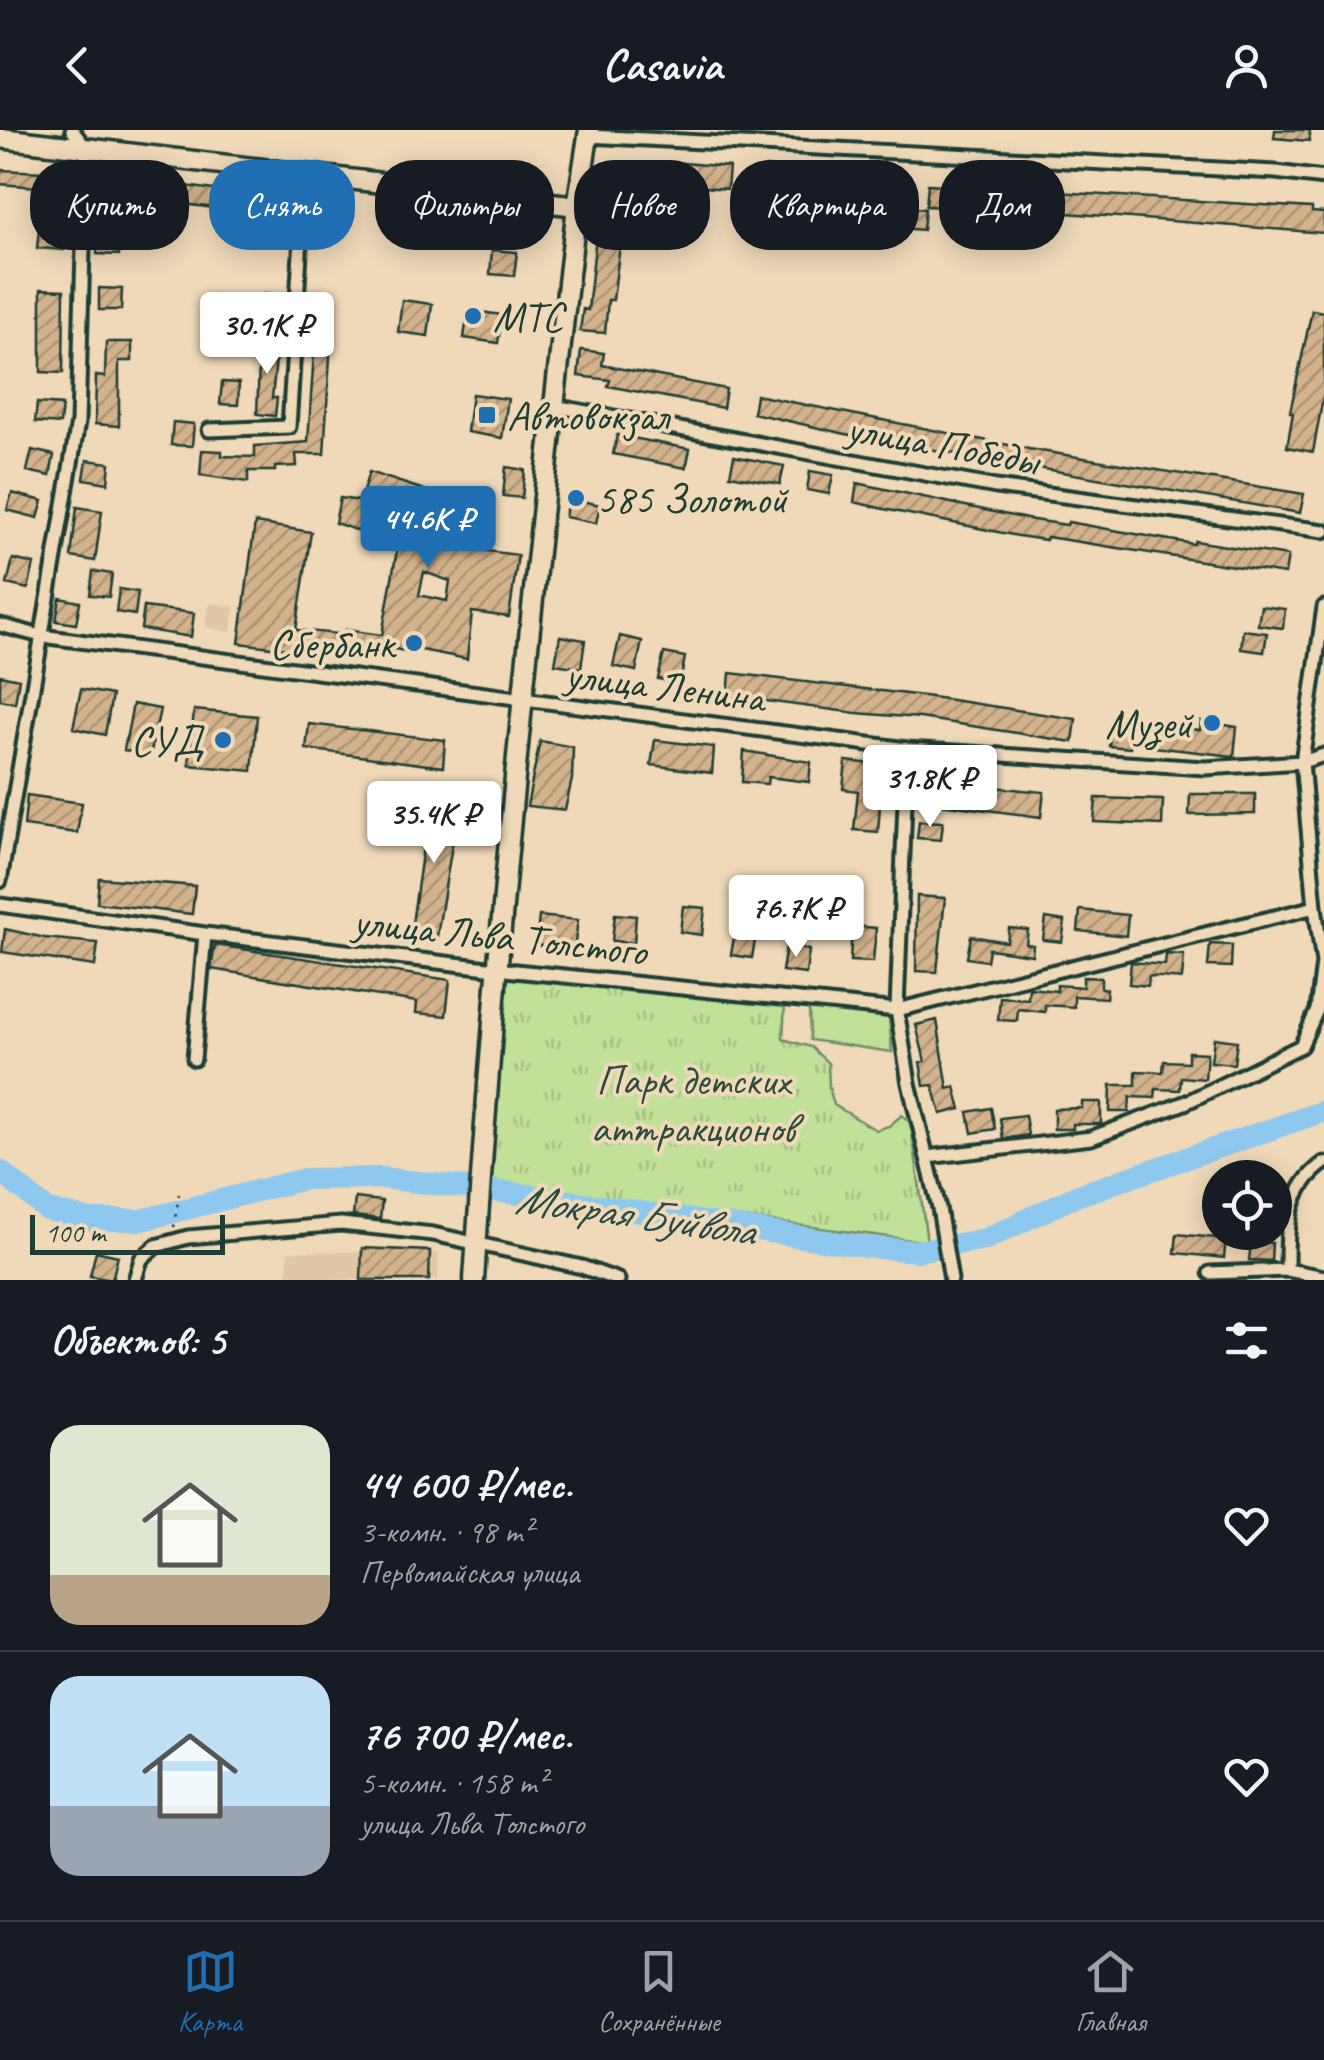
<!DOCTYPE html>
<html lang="ru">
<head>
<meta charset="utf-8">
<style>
	body { margin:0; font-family:Caveat,sans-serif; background:#20242c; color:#f1f3f6; height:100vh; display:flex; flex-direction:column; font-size:38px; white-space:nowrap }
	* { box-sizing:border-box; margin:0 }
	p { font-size:32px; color:#9ea1a6 }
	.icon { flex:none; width:55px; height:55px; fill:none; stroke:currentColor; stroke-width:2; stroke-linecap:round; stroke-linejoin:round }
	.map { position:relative; height:1150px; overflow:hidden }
	.details { display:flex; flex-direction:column; background:#171b24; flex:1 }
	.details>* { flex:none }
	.banner { position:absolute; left:30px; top:30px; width:1265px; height:90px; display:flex; gap:20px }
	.tools { position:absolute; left:1202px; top:1030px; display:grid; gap:20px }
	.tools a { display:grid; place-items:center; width:90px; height:90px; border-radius:50%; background:#171b24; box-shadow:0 5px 25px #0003; font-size:50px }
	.scale { position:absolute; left:30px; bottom:25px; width:195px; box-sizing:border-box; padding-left:10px; border:5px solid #1f3d34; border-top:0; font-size:28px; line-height:35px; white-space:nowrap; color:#1f3d34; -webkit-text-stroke:8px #f0d9b9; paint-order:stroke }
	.price { position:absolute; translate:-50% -85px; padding:0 22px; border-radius:10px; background:#fff; color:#222; font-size:32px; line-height:65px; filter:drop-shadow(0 2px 5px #0008) }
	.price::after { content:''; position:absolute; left:50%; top:60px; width:30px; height:22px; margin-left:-15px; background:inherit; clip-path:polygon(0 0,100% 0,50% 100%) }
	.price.current { background:#1f6fb2; color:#fff }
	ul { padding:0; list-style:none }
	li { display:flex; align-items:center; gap:30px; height:250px; padding:0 50px }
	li+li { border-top:2px solid #363941 }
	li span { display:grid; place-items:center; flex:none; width:280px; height:200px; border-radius:30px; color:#555 }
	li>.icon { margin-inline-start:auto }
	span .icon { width:120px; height:120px; fill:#fffc; stroke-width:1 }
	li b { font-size:42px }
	h2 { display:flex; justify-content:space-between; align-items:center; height:120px; padding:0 50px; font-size:42px }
	.chip { padding:0 35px; border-radius:40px; background:#171b24; box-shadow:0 5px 25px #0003; font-size:35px; line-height:90px }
	.chip.current { background:#1f6fb2; color:#fff }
	header { display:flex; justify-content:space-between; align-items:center; height:130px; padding:0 50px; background:#171b24; font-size:45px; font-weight:600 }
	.menu { display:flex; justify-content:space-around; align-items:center; height:140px; border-top:2px solid #363941; background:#171b24; font-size:28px; color:#9ea1a6 }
	.menu a { display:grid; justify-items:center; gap:5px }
	.menu .current { color:#1f6fb2 }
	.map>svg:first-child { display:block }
</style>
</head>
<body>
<header><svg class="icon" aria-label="back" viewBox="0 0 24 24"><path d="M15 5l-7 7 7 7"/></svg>Casavia<svg class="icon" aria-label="person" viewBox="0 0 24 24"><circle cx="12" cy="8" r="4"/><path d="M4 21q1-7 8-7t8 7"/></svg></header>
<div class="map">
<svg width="1324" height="1150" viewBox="0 0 1324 1150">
	<defs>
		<pattern id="park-tufts" width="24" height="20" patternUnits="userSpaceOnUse" patternTransform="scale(2.5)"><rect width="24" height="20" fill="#c1e098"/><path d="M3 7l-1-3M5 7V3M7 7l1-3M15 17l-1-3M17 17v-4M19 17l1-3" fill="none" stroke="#a5c184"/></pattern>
		<pattern id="building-hatch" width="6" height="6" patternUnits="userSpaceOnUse" patternTransform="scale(2.5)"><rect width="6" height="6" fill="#d4b38c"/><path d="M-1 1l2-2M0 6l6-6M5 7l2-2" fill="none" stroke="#ab9373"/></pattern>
	</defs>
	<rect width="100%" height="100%" fill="#f0d9b9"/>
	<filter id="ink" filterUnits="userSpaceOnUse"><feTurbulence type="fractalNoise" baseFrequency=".01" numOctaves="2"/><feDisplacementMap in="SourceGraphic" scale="20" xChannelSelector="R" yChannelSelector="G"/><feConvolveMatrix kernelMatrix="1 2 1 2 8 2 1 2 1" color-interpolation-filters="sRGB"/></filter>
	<g filter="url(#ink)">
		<!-- built -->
		<path fill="#e0c8a7" d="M 210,473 L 235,477 L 231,502 L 205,497 Z
			M 288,1121 L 439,1123 L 438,1150 L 287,1150 Z"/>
		<!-- park -->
		<path fill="url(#park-tufts)" stroke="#708e66" stroke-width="2.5" d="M 500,844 L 785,873 L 783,909 L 811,917 L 828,933 L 829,957 L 834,975 L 876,1000 L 889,996 L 902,985 L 911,993 L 927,1112 L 490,1055 Z"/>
		<!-- pitch -->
		<path fill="#c1e098" stroke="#708e66" stroke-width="2.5" d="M 809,878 L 889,888 L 892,922 L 810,910 Z"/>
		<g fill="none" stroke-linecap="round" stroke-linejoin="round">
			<!-- river -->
			<path stroke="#8ec8ee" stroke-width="22" d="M 0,1041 L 47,1080 L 91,1090 L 142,1090 L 304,1049 L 383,1048 L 537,1066 L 866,1117 L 918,1121 L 986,1109 L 1076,1066 L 1324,981"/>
		</g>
		<!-- building -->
		<path fill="url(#building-hatch)" stroke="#1f3d34" stroke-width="2.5" fill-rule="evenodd" d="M 1275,0 L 1310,0 L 1309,11 L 1274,8 Z
			M 671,32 L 729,37 L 727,59 L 669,54 Z
			M 605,35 L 630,39 L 619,100 L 622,100 L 613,170 L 608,170 L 605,203 L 580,201 L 583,179 L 588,180 L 598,88 L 595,88 Z
			M 766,37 L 888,48 L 886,71 L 829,62 L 765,59 Z
			M 0,40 L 64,43 L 63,59 L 0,54 Z
			M 101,44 L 257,66 L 255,83 L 119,66 L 119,125 L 97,124 Z
			M 928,54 L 1312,78 L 1312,82 L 1324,83 L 1324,103 L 1040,81 L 926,76 Z
			M 322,77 L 348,80 L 346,97 L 320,94 Z
			M 902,77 L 925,79 L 923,100 L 900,98 Z
			M 39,99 L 66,101 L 64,120 L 37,118 Z
			M 492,120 L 517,122 L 514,146 L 490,144 Z
			M 99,158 L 122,159 L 121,180 L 99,180 Z
			M 41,159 L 64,160 L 63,243 L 41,242 Z
			M 264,164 L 280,165 L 278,187 L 262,185 Z
			M 402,170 L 432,174 L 428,206 L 398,202 Z
			M 317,177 L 333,178 L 324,324 L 296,324 L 297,336 L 275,337 L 275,341 L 248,341 L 248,352 L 200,345 L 202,320 L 222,321 L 222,326 L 255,327 L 255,316 L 308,312 Z
			M 468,180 L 502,185 L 498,213 L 464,208 Z
			M 1312,180 L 1324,182 L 1324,262 L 1313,322 L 1287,317 L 1293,283 L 1290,282 Z
			M 260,208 L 278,210 L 272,268 L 277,268 L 275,286 L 257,284 Z
			M 106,212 L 132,212 L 132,231 L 119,231 L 119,296 L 95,294 L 96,246 L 105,247 Z
			M 581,220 L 604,223 L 602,235 L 726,259 L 723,278 L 608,256 L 610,250 L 578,246 Z
			M 222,252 L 239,253 L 238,275 L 220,274 Z
			M 472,264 L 508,269 L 502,308 L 467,302 Z
			M 756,265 L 1029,319 L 1304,364 L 1300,383 L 859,307 L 753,283 Z
			M 37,273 L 62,275 L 60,294 L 35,292 Z
			M 173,292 L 194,294 L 192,316 L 171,315 Z
			M 617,305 L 690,319 L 686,338 L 613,324 Z
			M 32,320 L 54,325 L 50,346 L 27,341 Z
			M 734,326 L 784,336 L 780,354 L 730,345 Z
			M 87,330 L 110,333 L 108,353 L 84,349 Z
			M 506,337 L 525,340 L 522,368 L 503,366 Z
			M 810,341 L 833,345 L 829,364 L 807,360 Z
			M 369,342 L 443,366 L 437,392 L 457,396 L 457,407 L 480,411 L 479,420 L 518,425 L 509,487 L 472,482 L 467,529 L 406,517 L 405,521 L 368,514 L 368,517 L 345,514 L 346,500 L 382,505 L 398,414 L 335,393 L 340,368 L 360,371 ZM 424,442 L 450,451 L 447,471 L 419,465 Z
			M 857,353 L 1027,389 L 1067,395 L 1068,392 L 1164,409 L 1194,414 L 1195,411 L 1288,426 L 1285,444 L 1047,407 L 1046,410 L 1018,406 L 884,379 L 854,372 Z
			M 12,363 L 43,371 L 38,388 L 7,380 Z
			M 568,368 L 600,375 L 596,393 L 565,387 Z
			M 77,377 L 102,381 L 95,431 L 71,427 Z
			M 255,393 L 311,402 L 296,500 L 339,504 L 336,525 L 239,513 Z
			M 13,429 L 34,434 L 28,459 L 7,454 Z
			M 93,441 L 112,444 L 109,467 L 90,465 Z
			M 119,459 L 138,462 L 135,485 L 116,482 Z
			M 60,468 L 80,472 L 76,494 L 56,491 Z
			M 1261,476 L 1285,479 L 1283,498 L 1258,495 Z
			M 144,477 L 194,483 L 191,507 L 141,499 Z
			M 1243,500 L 1267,503 L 1264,522 L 1241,519 Z
			M 560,506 L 585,510 L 581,538 L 555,534 Z
			M 620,506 L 642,511 L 636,541 L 613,536 Z
			M 664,523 L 685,527 L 680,553 L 658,549 Z
			M 730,543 L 932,567 L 1076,589 L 1073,612 L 920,588 L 856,583 L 728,566 Z
			M 0,545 L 19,549 L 15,573 L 0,570 Z
			M 81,559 L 112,565 L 105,605 L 73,598 Z
			M 133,574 L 160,579 L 150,626 L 124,620 Z
			M 194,580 L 257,586 L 252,641 L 189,635 Z
			M 1201,591 L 1237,597 L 1234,626 L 1153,617 L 1156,595 L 1200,600 Z
			M 1111,593 L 1133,595 L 1130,618 L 1109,616 Z
			M 309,594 L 445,610 L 443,637 L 306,619 Z
			M 655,610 L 714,617 L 712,643 L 651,635 Z
			M 540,611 L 573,617 L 572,649 L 565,680 L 527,676 Z
			M 744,621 L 811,632 L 809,652 L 768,647 L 767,654 L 742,652 Z
			M 846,631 L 883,635 L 878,702 L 854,700 L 858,661 L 843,659 Z
			M 920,650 L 1044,662 L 1041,687 L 917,671 Z
			M 1190,664 L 1255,664 L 1255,684 L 1189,685 Z
			M 27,665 L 82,673 L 77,703 L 24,696 Z
			M 430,668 L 459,673 L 437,806 L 411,801 Z
			M 1096,668 L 1163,670 L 1162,695 L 1094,692 Z
			M 919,691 L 943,692 L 941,710 L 917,708 Z
			M 99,748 L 195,756 L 192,784 L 97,773 Z
			M 917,766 L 945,768 L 937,842 L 916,841 Z
			M 683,776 L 705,778 L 702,805 L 680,802 Z
			M 1080,780 L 1128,785 L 1126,806 L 1078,801 Z
			M 615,784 L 636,786 L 634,813 L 612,811 Z
			M 539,786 L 578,790 L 574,820 L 536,815 Z
			M 1046,788 L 1065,791 L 1062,812 L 1043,810 Z
			M 852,796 L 876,798 L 873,832 L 850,831 Z
			M 1009,798 L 1028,800 L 1026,814 L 1033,815 L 1032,825 L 989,819 L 987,831 L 967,828 L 971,806 L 1007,812 Z
			M 5,799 L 45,808 L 98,813 L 95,836 L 2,822 Z
			M 735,801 L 756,804 L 752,828 L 731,825 Z
			M 1210,814 L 1232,815 L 1231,837 L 1208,836 Z
			M 215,815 L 450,850 L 446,886 L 416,883 L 417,872 L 211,839 Z
			M 786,816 L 809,820 L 806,844 L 782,841 Z
			M 1166,824 L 1184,825 L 1182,849 L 1149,846 L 1148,856 L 1129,854 L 1131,832 L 1165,835 Z
			M 1083,847 L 1101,848 L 1101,858 L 1107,859 L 1106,868 L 1074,866 L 1074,877 L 1045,875 L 1045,882 L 1018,879 L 1017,891 L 998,890 L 1000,867 L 1028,869 L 1029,858 L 1057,861 L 1057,855 L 1083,857 Z
			M 937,890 L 948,959 L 955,957 L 961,979 L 941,984 L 933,955 L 924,956 L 920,932 L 925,931 L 916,895 Z
			M 1214,908 L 1237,911 L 1234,934 L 1211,932 Z
			M 1188,922 L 1207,923 L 1205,949 L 1181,947 L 1180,960 L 1156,959 L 1155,968 L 1130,967 L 1129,982 L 1110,982 L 1111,955 L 1136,955 L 1136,941 L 1163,942 L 1164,931 L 1188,932 Z
			M 1082,972 L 1101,972 L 1101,994 L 1073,994 L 1073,999 L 1054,999 L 1054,979 L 1082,978 Z
			M 991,978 L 995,999 L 972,1003 L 968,982 Z
			M 1025,985 L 1028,1005 L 1003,1009 L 1000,988 Z
			M 355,1068 L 382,1071 L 380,1089 L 353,1086 Z
			M 1177,1104 L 1226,1109 L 1224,1128 L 1175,1123 Z
			M 1251,1111 L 1272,1113 L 1271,1131 L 1249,1130 Z
			M 362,1118 L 430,1121 L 429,1150 L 361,1150 Z
			M 96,1121 L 118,1126 L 112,1150 L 90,1146 Z"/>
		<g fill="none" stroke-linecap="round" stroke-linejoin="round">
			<!-- street casing -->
			<g stroke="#1f3d34" stroke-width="19">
				<path id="street" d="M 588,6 L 1276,42 L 1324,48
					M 554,276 L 996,357 L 1324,401
					M 209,300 L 289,297 L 305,44
					M 0,495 L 41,506 L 907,619 L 1205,638 L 1302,632 L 1324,625
					M 907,619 L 897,880 L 909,953 L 939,1078 L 951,1150
					M 0,751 L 78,292 L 86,18 L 72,0
					M 0,775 L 205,804 L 194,929
					M 205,804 L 496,839 L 897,880 L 1315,777
					M 927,1027 L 1091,1008 L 1187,972 L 1301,916 L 1317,880 L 1323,833 L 1315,777 L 1302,632 L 1324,477
					M 1287,1140 C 1287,1098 1287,1059 1324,1033
					M 1210,1143 L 1287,1140 L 1324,1147
					M 135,1150 L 141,1129 L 156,1116 L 188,1107 L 341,1094 L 433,1104 L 582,1137 L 618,1150"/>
			</g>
			<!-- secondary casing -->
			<g stroke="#1f3d34" stroke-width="25">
				<path id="secondary" d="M 0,8 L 577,76
					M 474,1150 C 497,791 535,434 577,76 L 589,0"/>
			</g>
			<!-- path -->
			<path stroke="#1f3d34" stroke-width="2.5" stroke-dasharray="2.5 8" stroke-linecap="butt" d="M 174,1097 L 179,1064"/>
			<!-- street -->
			<use href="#street" stroke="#f0d9b9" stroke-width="11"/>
			<!-- secondary -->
			<use href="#secondary" stroke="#f0d9b9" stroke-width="18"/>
		</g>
	</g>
	<!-- markers -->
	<g fill="#1f6fb2" stroke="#f0d9b9" stroke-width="4">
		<circle cx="473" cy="186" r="10"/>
		<rect x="477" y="275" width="20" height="20" rx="5"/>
		<circle cx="576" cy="368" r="10"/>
		<circle cx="414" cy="513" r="10"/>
		<circle cx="1212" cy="593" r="10"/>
		<circle cx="223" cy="610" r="10"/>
	</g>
	<g text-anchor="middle" stroke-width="8" stroke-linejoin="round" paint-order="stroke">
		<!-- poi labels -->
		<g font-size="42" fill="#1f3d34" stroke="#f0d9b9" text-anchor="start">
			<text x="493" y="201">МТС</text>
			<text x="507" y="300">Автовокзал</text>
			<text x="596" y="383">585 Золотой</text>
			<text x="394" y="528" text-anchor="end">Сбербанк</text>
			<text x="1192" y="608" text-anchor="end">Музей</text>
			<text x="203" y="625" text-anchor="end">СУД</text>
		</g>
		<!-- street labels -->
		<g font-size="42" fill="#1f3d34" stroke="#f0d9b9">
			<text transform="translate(943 313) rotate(10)" y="15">улица Победы</text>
			<text transform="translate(665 555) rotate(7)" y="15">улица Ленина</text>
			<text transform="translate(500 805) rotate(6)" y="15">улица Льва Толстого</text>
		</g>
		<!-- park labels -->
		<g font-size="42" fill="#2f4d3e" stroke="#f0d9b9">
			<text x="693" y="964">Парк детских<tspan x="693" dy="48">аттракционов</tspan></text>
		</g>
		<!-- water labels -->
		<g font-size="45" font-style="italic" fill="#2a4b47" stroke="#f0d9b9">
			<text transform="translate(635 1083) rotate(8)" y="16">Мокрая Буйвола</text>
		</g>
	</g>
</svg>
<div class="tools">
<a><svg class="icon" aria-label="locate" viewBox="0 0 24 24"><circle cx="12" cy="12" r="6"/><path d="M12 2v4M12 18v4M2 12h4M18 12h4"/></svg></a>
</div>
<div class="scale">100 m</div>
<b class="price" style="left:267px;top:247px">30.1K ₽</b>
<b class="price current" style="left:428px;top:441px">44.6K ₽</b>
<b class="price" style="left:930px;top:700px">31.8K ₽</b>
<b class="price" style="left:434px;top:736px">35.4K ₽</b>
<b class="price" style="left:796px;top:830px">76.7K ₽</b>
<div class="banner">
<a class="chip">Купить</a>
<a class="chip current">Снять</a>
<a class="chip">Фильтры</a>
<a class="chip">Новое</a>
<a class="chip">Квартира</a>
<a class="chip">Дом</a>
</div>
</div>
<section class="details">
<h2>Объектов: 5<svg class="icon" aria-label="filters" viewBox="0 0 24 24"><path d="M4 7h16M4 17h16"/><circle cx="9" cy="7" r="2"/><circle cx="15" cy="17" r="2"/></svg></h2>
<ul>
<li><span style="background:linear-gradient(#dfe7d0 75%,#b9a48a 0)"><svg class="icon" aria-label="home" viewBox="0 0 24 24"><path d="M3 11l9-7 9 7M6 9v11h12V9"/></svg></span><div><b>44 600 ₽/мес.</b><p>3-комн. · 98 m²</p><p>Первомайская улица</p></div><svg class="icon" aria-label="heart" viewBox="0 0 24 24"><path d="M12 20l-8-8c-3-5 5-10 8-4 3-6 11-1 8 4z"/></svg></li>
<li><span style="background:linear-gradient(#bfe0f5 65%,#9aa5b1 0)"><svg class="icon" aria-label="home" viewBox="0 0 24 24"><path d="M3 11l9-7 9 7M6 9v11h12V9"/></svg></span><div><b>76 700 ₽/мес.</b><p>5-комн. · 158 m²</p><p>улица Льва Толстого</p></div><svg class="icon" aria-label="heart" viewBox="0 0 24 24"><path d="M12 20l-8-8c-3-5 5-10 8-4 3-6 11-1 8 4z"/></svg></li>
</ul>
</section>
<nav class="menu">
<a class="current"><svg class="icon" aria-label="map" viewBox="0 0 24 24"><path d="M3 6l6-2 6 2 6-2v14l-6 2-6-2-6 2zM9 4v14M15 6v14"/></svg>Карта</a>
<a><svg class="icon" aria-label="saved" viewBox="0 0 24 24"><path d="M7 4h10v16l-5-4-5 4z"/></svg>Сохранённые</a>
<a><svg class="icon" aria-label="home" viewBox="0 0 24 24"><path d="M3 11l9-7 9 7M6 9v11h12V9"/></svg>Главная</a>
</nav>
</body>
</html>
